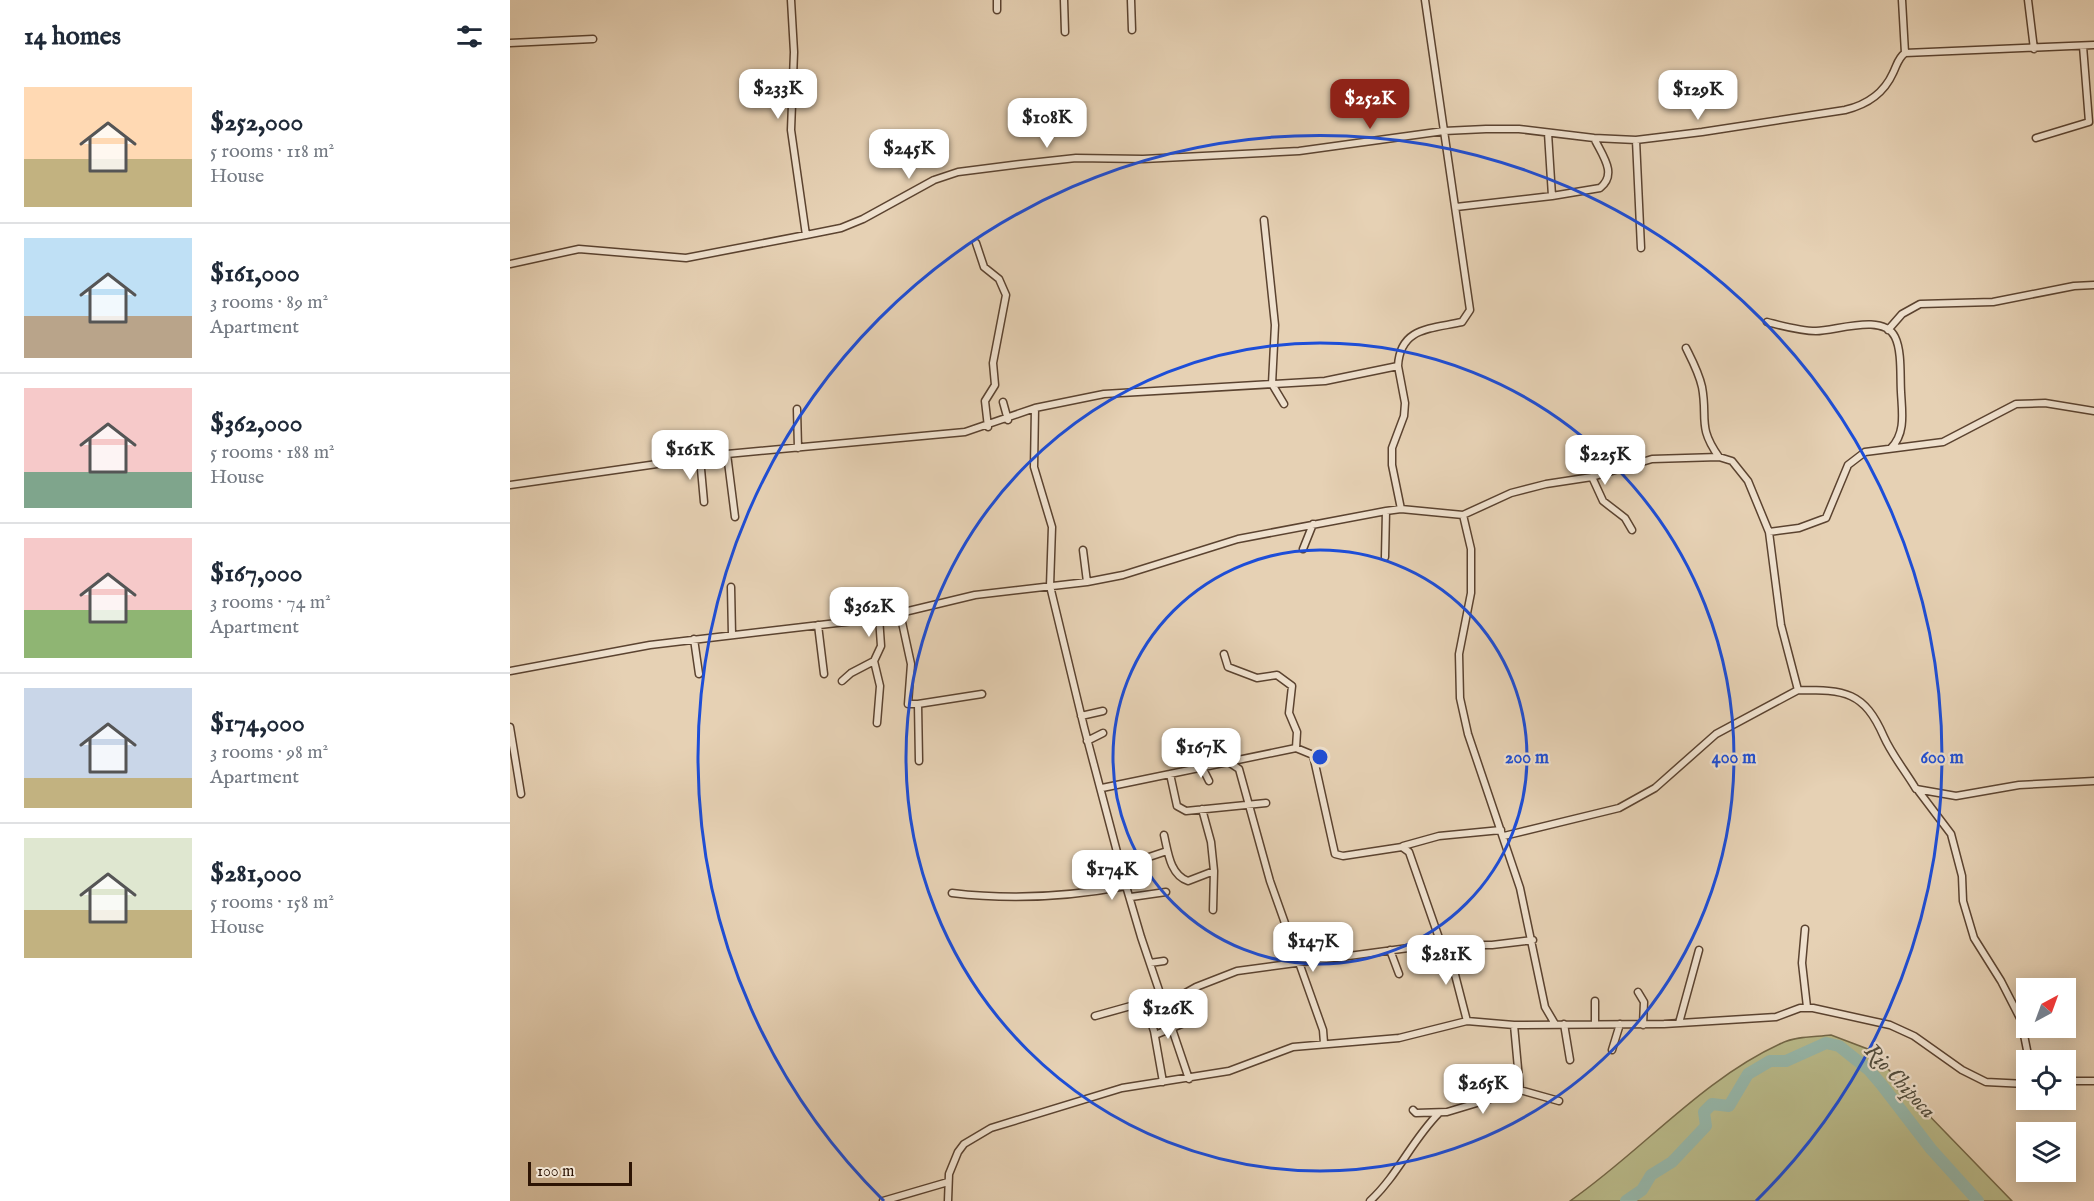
<!DOCTYPE html>
<html lang="en">
<head>
<meta charset="utf-8">
<style>
	body { margin:0; font-family:"IM FELL English",serif; background:#f2f2f3; color:#1f2937; height:100vh; display:flex; flex-direction:column; font-size:22px; white-space:nowrap }
	* { box-sizing:border-box; margin:0 }
	p { font-size:20px; color:#747a83 }
	.icon { flex:none; width:33px; height:33px; fill:none; stroke:currentColor; stroke-width:2; stroke-linecap:round; stroke-linejoin:round }
	.map { position:relative; flex:1; overflow:hidden }
	.details { display:flex; flex-direction:column; background:#fff; width:510px }
	.details>* { flex:none }
	.needle { width:39px; rotate:41deg }
	.controls { position:absolute; left:1506px; top:978px; display:grid; gap:12px }
	.controls a { display:grid; place-items:center; width:60px; height:60px; border-radius:0px; background:#fff; box-shadow:0 3px 15px #0003; font-size:30px }
	.scale { position:absolute; left:18px; bottom:15px; width:104px; box-sizing:border-box; padding-left:6px; border:3px solid #2d1404; border-top:0; font-size:16px; line-height:21px; white-space:nowrap; color:#2d1404; -webkit-text-stroke:4px #efe1ce; paint-order:stroke }
	.price { position:absolute; translate:-50% -51px; padding:0 14px; border-radius:12px; background:#fff; color:#222; font-size:20px; line-height:39px; filter:drop-shadow(0 2px 3px #0008) }
	.price::after { content:''; position:absolute; left:50%; top:36px; width:18px; height:14px; margin-left:-9px; background:inherit; clip-path:polygon(0 0,100% 0,50% 100%) }
	.price.current { background:#8f2418; color:#fff }
	ul { padding:0; list-style:none }
	li { display:flex; align-items:center; gap:18px; height:150px; padding:0 24px }
	li+li { border-top:2px solid #e0e1e3 }
	li span { display:grid; place-items:center; flex:none; width:168px; height:120px; border-radius:0px; color:#555 }
	li>.icon { margin-inline-start:auto }
	span .icon { width:72px; height:72px; fill:#fffc; stroke-width:1 }
	li b { font-size:26px }
	h2 { display:flex; justify-content:space-between; align-items:center; height:72px; padding:0 24px; font-size:26px }
	main { display:flex; flex:1; min-height:0 }
	.map>svg:first-child { display:block }
</style>
</head>
<body>
<main>
<section class="details">
<h2>14 homes<svg class="icon" aria-label="filters" viewBox="0 0 24 24"><path d="M4 7h16M4 17h16"/><circle cx="9" cy="7" r="2"/><circle cx="15" cy="17" r="2"/></svg></h2>
<ul>
<li><span style="background:linear-gradient(#ffd9b3 60%,#c2b280 0)"><svg class="icon" aria-label="home" viewBox="0 0 24 24"><path d="M3 11l9-7 9 7M6 9v11h12V9"/></svg></span><div><b>$252,000</b><p>5 rooms · 118 m²</p><p>House</p></div></li>
<li><span style="background:linear-gradient(#bfe0f5 65%,#b9a48a 0)"><svg class="icon" aria-label="home" viewBox="0 0 24 24"><path d="M3 11l9-7 9 7M6 9v11h12V9"/></svg></span><div><b>$161,000</b><p>3 rooms · 89 m²</p><p>Apartment</p></div></li>
<li><span style="background:linear-gradient(#f6c9c9 70%,#7fa58c 0)"><svg class="icon" aria-label="home" viewBox="0 0 24 24"><path d="M3 11l9-7 9 7M6 9v11h12V9"/></svg></span><div><b>$362,000</b><p>5 rooms · 188 m²</p><p>House</p></div></li>
<li><span style="background:linear-gradient(#f6c9c9 60%,#8fb573 0)"><svg class="icon" aria-label="home" viewBox="0 0 24 24"><path d="M3 11l9-7 9 7M6 9v11h12V9"/></svg></span><div><b>$167,000</b><p>3 rooms · 74 m²</p><p>Apartment</p></div></li>
<li><span style="background:linear-gradient(#c9d6e8 75%,#c2b280 0)"><svg class="icon" aria-label="home" viewBox="0 0 24 24"><path d="M3 11l9-7 9 7M6 9v11h12V9"/></svg></span><div><b>$174,000</b><p>3 rooms · 98 m²</p><p>Apartment</p></div></li>
<li><span style="background:linear-gradient(#dfe7d0 60%,#c2b280 0)"><svg class="icon" aria-label="home" viewBox="0 0 24 24"><path d="M3 11l9-7 9 7M6 9v11h12V9"/></svg></span><div><b>$281,000</b><p>5 rooms · 158 m²</p><p>House</p></div></li>
</ul>
</section>
<div class="map">
<svg width="1584" height="1201" viewBox="0 0 1584 1201">
	<rect width="100%" height="100%" fill="#e6d1b4"/>
	<filter id="stains"><feTurbulence type="fractalNoise" baseFrequency=".00333" numOctaves="4"/><feColorMatrix values="0 0 0 0 .2 0 0 0 0 .09 0 0 0 0 .02 0 0 0 .5 -.17"/></filter>
	<radialGradient id="worn" r=".72"><stop offset=".6" stop-color="#630" stop-opacity="0"/><stop offset="1" stop-color="#630" stop-opacity=".3"/></radialGradient>
	<!-- green -->
	<path fill="#b9ba8a" stroke="#736747" stroke-width="1.5" d="M 1321,1035 L 1363,1051 L 1405,1101 L 1502,1201 L 1060,1201 C 1132,1151 1192,1079 1272,1043 C 1286,1036 1306,1037 1321,1035 Z"/>
	<g fill="none" stroke-linecap="round" stroke-linejoin="round">
		<!-- river -->
		<path stroke="#96b7aa" stroke-width="12" d="M 1116,1201 L 1132,1190 L 1141,1175 L 1162,1162 L 1196,1126 L 1194,1112 L 1202,1104 L 1219,1106 L 1238,1074 L 1260,1061 L 1276,1061 L 1316,1043 L 1329,1046 L 1359,1070 L 1371,1084 L 1421,1149 L 1468,1201"/>
		<!-- minor casing -->
		<g stroke="#5b4330" stroke-width="9">
			<path id="minor" d="M 281,0 L 284,52 L 281,130 L 296,235
				M 554,0 L 555,32
				M 621,0 L 622,30
				M 1518,0 L 1524,49
				M 487,10 L 487,0
				M 0,43 L 83,39
				M 1395,53 L 1584,45
				M 1526,138 L 1579,122 L 1573,46
				M 1126,140 L 1131,248
				M 1042,196 L 1090,188 C 1108,174 1092,155 1084,138
				M 946,207 L 1042,196 L 1038,133
				M 754,220 L 765,325 L 762,384 L 774,404
				M 466,243 L 474,267 L 489,279 L 496,295 L 483,363 L 485,385 L 475,401 L 478,427
				M 0,264 L 69,249 L 176,258 L 296,235 L 331,228 L 353,219 L 424,180 L 448,172 L 511,164 L 566,158 L 633,159 L 789,151 L 934,131 L 976,129 L 1009,129 L 1084,138 L 1126,140 L 1192,132 L 1335,110 C 1356,105 1374,93 1383,73 C 1387,65 1388,58 1395,53 L 1392,0
				M 1257,322 C 1273,326 1290,331 1306,331 C 1326,331 1373,313 1385,337 C 1392,351 1390,376 1391,392 C 1392,412 1396,433 1381,448
				M 1378,330 L 1392,314 L 1410,304 L 1483,302 L 1564,286 L 1584,285
				M 1176,348 C 1182,360 1189,373 1192,387 C 1198,419 1187,426 1209,457
				M 888,366 L 895,403 L 894,416 L 882,448 L 882,465 L 891,509
				M 493,402 L 498,420
				M 525,408 L 524,467 L 542,527 L 540,586 L 574,727 L 616,886 L 631,937 L 679,1079
				M 287,409 L 288,448
				M 217,454 L 225,517
				M 190,458 L 194,502
				M 1082,477 L 1093,501 L 1115,518 L 1122,530
				M 0,485 L 217,454 L 455,432 L 525,408 L 594,394 L 815,381 L 888,366 C 890,327 921,329 952,322 L 960,310 L 915,0
				M 953,515 L 1001,493 L 1036,484 L 1082,477 L 1142,459 L 1209,457 L 1222,461 L 1238,481 L 1259,532 L 1271,625 L 1288,690 C 1335,690 1354,691 1374,737 C 1382,755 1396,772 1406,789 L 1446,796 L 1509,785 L 1584,781
				M 1259,532 L 1289,528 L 1316,518 L 1338,465 L 1355,452 L 1433,442 L 1506,404 L 1535,403 L 1584,411
				M 793,549 L 803,524
				M 573,550 L 577,582
				M 875,557 L 876,511
				M 221,587 L 222,635
				M 390,613 L 401,664 L 398,704 L 408,704 L 472,694
				M 308,625 L 314,674
				M 184,639 L 189,674
				M 714,654 L 718,667 L 747,678 L 767,675 L 782,686 L 779,713 L 787,732 L 786,748 L 803,755 L 825,854 L 833,856 L 892,847 L 899,852 L 929,938 L 942,963 L 957,1021
				M 364,661 L 371,646 L 369,617
				M 0,671 L 140,645 L 344,621 L 390,613 L 465,595 L 577,582 L 613,575 L 728,539 L 876,511 L 891,509 L 953,515 L 961,549 L 961,593 L 949,654 L 950,698 L 958,734 L 1010,888 L 1035,1007 L 1045,1024
				M 332,681 L 341,673 L 364,661 L 370,686 L 367,723
				M 408,704 L 409,761
				M 571,716 L 593,711
				M 0,727 L 11,794
				M 577,741 L 593,733
				M 717,761 L 729,769 L 760,881 L 813,1030 L 814,1043
				M 692,767 L 699,781
				M 660,774 L 667,806 L 676,811 L 756,803
				M 592,788 L 786,748
				M 1407,789 L 1441,834 L 1452,876 L 1453,901 L 1464,938 L 1491,981 L 1511,1020 L 1519,1060
				M 692,809 L 701,842 L 704,871 L 703,910
				M 654,835 C 658,852 660,875 678,881 L 704,871
				M 994,836 L 1109,808 L 1145,788 L 1206,734 L 1288,690
				M 893,846 L 929,836 L 991,830
				M 612,866 L 657,851
				M 442,893 C 500,900 558,897 616,886
				M 621,897 L 656,892
				M 1295,929 L 1292,963 L 1297,1007
				M 880,950 L 889,974
				M 640,963 L 654,961
				M 1128,992 L 1134,1002 L 1133,1025
				M 635,1004 L 644,1031 L 653,1082
				M 656,1004 L 686,987 L 727,971 L 921,945 L 982,945 L 1023,940
				M 585,1016 L 653,997
				M 1085,1023 L 1085,1001
				M 1169,1023 L 1189,950
				M 1054,1024 L 1060,1060
				M 645,1035 L 691,1016
				M 1102,1050 L 1110,1024
				M 1556,1081 L 1584,1081
				M 1010,1090 L 1049,1101
				M 903,1110 L 906,1113 L 937,1112 L 1010,1090 L 1004,1025
				M 373,1201 L 438,1182
				M 438,1201 L 439,1174 L 448,1152 L 454,1144 L 481,1128 L 612,1088 L 719,1071 L 783,1047 L 889,1038 L 957,1021 L 1004,1025 L 1154,1024 L 1266,1017 L 1290,1008 L 1303,1008 L 1380,1025 L 1404,1036 L 1452,1070 L 1476,1082 L 1516,1084
				M 860,1201 C 888,1175 902,1140 929,1113"/>
		</g>
		<!-- minor -->
		<use href="#minor" stroke="#efe1ce" stroke-width="6"/>
	</g>
	<!-- distance rings -->
	<g fill="none" stroke="#1d4ed8" stroke-width="3">
		<circle cx="810" cy="757" r="207"/>
		<circle cx="810" cy="757" r="414"/>
		<path d="M374 1201A622 622 0 1 1 1246 1201"/>
	</g>
	<g text-anchor="middle" stroke-width="4.5" stroke-linejoin="round" paint-order="stroke">
		<!-- water labels -->
		<g font-size="22" font-style="italic" fill="#524d3e" stroke="#efe1ce">
			<text transform="translate(1391 1080) rotate(47)" y="8">Rio Chipoca</text>
		</g>
	</g>
	<circle cx="810" cy="757" r="9" fill="#1d4ed8" stroke="#efe1ce" stroke-width="3"/>
	<g font-size="18" text-anchor="middle" font-weight="bold" fill="#1d4ed8" stroke="#efe1ce" stroke-width="4.5" stroke-linejoin="round" paint-order="stroke">
		<text x="1017" y="763">200 m</text>
		<text x="1224" y="763">400 m</text>
		<text x="1432" y="763">600 m</text>
	</g>
	<rect width="100%" height="100%" filter="url(#stains)"/>
	<rect width="100%" height="100%" fill="url(#worn)"/>
</svg>
<div class="controls">
<a><svg class="needle" viewBox="-14 -14 28 28"><path d="M0-13l5 13h-10z" fill="#e53935"/><path d="M0 13l5-13h-10z" fill="#747a83"/></svg></a>
<a><svg class="icon" aria-label="locate" viewBox="0 0 24 24"><circle cx="12" cy="12" r="6"/><path d="M12 2v4M12 18v4M2 12h4M18 12h4"/></svg></a>
<a><svg class="icon" aria-label="layers" viewBox="0 0 24 24"><path d="M12 4l9 5-9 5-9-5zM3 14l9 5 9-5"/></svg></a>
</div>
<div class="scale">100 m</div>
<b class="price" style="left:268px;top:120px">$233K</b>
<b class="price" style="left:1188px;top:121px">$129K</b>
<b class="price current" style="left:860px;top:130px">$252K</b>
<b class="price" style="left:537px;top:149px">$108K</b>
<b class="price" style="left:399px;top:180px">$245K</b>
<b class="price" style="left:180px;top:481px">$161K</b>
<b class="price" style="left:1095px;top:486px">$225K</b>
<b class="price" style="left:359px;top:638px">$362K</b>
<b class="price" style="left:691px;top:779px">$167K</b>
<b class="price" style="left:602px;top:901px">$174K</b>
<b class="price" style="left:803px;top:973px">$147K</b>
<b class="price" style="left:936px;top:986px">$281K</b>
<b class="price" style="left:658px;top:1040px">$126K</b>
<b class="price" style="left:973px;top:1115px">$265K</b>
</div>
</main>
</body>
</html>
